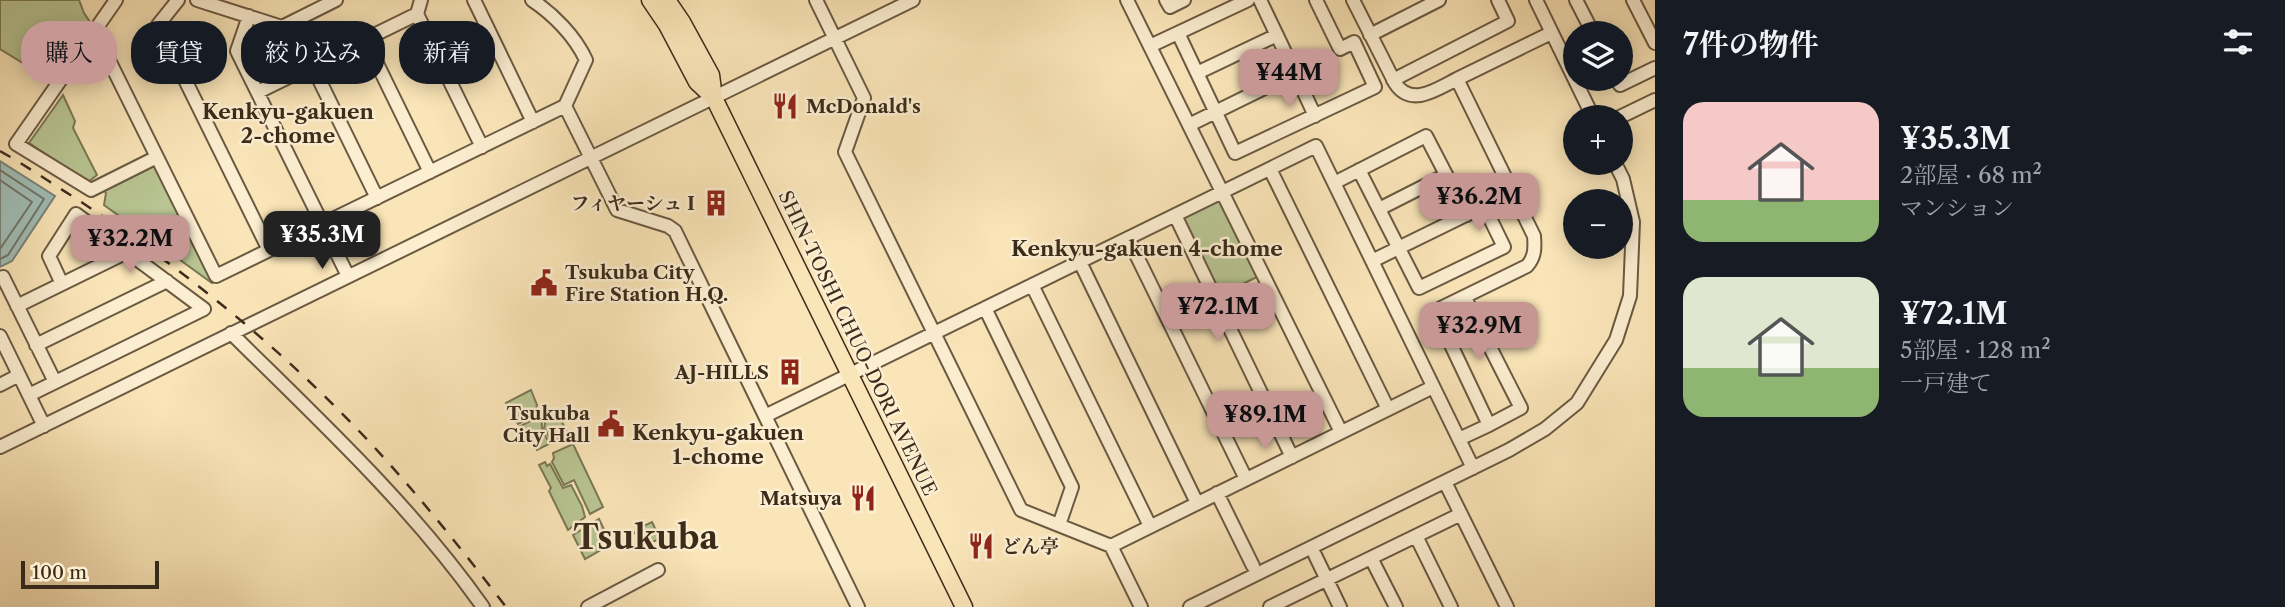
<!DOCTYPE html>
<html lang="ja">
<head>
<meta charset="utf-8">
<style>
	body { margin:0; font-family:"Libre Caslon Text","Noto Serif JP",serif; background:#20242c; color:#f1f3f6; height:100vh; display:flex; flex-direction:column; font-size:26px; white-space:nowrap }
	* { box-sizing:border-box; margin:0 }
	p { font-size:23px; color:#9ea1a6 }
	.icon { flex:none; width:38px; height:38px; fill:none; stroke:currentColor; stroke-width:2; stroke-linecap:round; stroke-linejoin:round }
	.map { position:relative; flex:1; overflow:hidden }
	.details { display:flex; flex-direction:column; background:#171b24; width:630px }
	.details>* { flex:none }
	.guide { position:absolute; left:21px; top:21px; width:665px; height:63px; display:flex; gap:14px }
	.buttons { position:absolute; left:1563px; top:21px; display:grid; gap:14px }
	.buttons a { display:grid; place-items:center; width:70px; height:70px; border-radius:50%; background:#171b24; box-shadow:0 4px 18px #0003; font-size:35px }
	.scale { position:absolute; left:21px; bottom:18px; width:138px; box-sizing:border-box; padding-left:7px; border:4px solid #3b2b1a; border-top:0; font-size:19px; line-height:24px; white-space:nowrap; color:#3b2b1a; -webkit-text-stroke:5px #fceed1; paint-order:stroke }
	.price { position:absolute; translate:-50% -60px; padding:0 16px; border-radius:14px; background:#c59692; color:#111; font-size:23px; line-height:46px; filter:drop-shadow(0 2px 4px #0008) }
	.price::after { content:''; position:absolute; left:50%; top:42px; width:21px; height:16px; margin-left:-10px; background:inherit; clip-path:polygon(0 0,100% 0,50% 100%) }
	.price.current { background:#222; color:#fff }
	ul { padding:0; list-style:none }
	li { display:flex; align-items:center; gap:21px; height:175px; padding:0 28px }
	li span { display:grid; place-items:center; flex:none; width:196px; height:140px; border-radius:21px; color:#555 }
	li>.icon { margin-inline-start:auto }
	span .icon { width:84px; height:84px; fill:#fffc; stroke-width:1 }
	li b { font-size:30px }
	h2 { display:flex; justify-content:space-between; align-items:center; height:84px; padding:0 28px; font-size:30px }
	.tag { padding:0 24px; border-radius:28px; background:#171b24; box-shadow:0 4px 18px #0003; font-size:24px; line-height:63px }
	.tag.current { background:#c59692; color:#111 }
	main { display:flex; flex:1; min-height:0 }
	.map>svg:first-child { display:block }
</style>
</head>
<body>
<main>
<div class="map">
<svg width="1655" height="607" viewBox="0 0 1655 607">
	<rect width="100%" height="100%" fill="#fae5b8"/>
	<filter id="stains"><feTurbulence type="fractalNoise" baseFrequency=".00286" numOctaves="4"/><feColorMatrix values="0 0 0 0 .2 0 0 0 0 .09 0 0 0 0 .02 0 0 0 .5 -.17"/></filter>
	<radialGradient id="worn" r=".72"><stop offset=".6" stop-color="#630" stop-opacity="0"/><stop offset="1" stop-color="#630" stop-opacity=".3"/></radialGradient>
	<!-- green -->
	<path fill="#b9c693" stroke="#7a7856" stroke-width="2" d="M 0,0 L 79,0 L 84,13 L 90,22 L 49,79 L 0,49 Z
		M 63,95 L 75,121 L 73,128 L 97,175 L 88,182 L 29,143 Z
		M 156,162 L 214,282 L 212,283 L 104,205 L 106,193 L 103,189 Z
		M 1220,198 L 1259,276 L 1218,296 L 1182,215 Z
		M 531,390 L 537,405 L 534,416 L 518,424 L 506,403 Z
		M 558,414 L 568,434 L 552,442 L 544,428 L 546,419 Z
		M 541,415 C 544,421 541,422 542,428 C 543,433 548,439 549,444 L 537,450 L 532,441 L 527,441 L 525,437 L 522,438 L 517,428 Z
		M 573,444 L 603,507 L 590,514 L 574,480 L 564,485 L 552,462 L 554,458 L 553,453 Z
		M 545,462 L 547,466 L 550,464 L 563,488 L 571,485 L 582,506 L 585,517 L 568,530 L 549,491 L 551,488 L 539,465 Z
		M 599,519 L 611,544 L 585,559 L 573,535 Z
		M 652,522 L 660,539 L 647,544 L 646,549 L 635,533 L 637,529 Z"/>
	<!-- water -->
	<path fill="#a0bdb6" stroke="#788378" stroke-width="2" d="M 0,161 L 55,196 L 12,261 L 0,267 Z"/>
	<g fill="none" stroke-linecap="round" stroke-linejoin="round">
		<!-- shore -->
		<path stroke="#6e7468" stroke-width="2" d="M 0,170 L 44,199 L 8,255 L 0,259
			M 0,180 L 32,202 L 0,249"/>
		<!-- minor casing -->
		<g stroke="#6b5a42" stroke-width="16">
			<path id="minor" d="M 116,0 L 16,144 L 91,190 L 157,157
				M 178,0 L 158,25 L 269,250
				M 197,0 L 282,27 L 336,0
				M 421,0 L 417,14 L 482,147
				M 474,0 L 533,122
				M 532,0 C 553,14 575,36 586,60 L 565,106 L 617,210 L 668,226 L 675,231 L 858,607
				M 816,0 L 864,98 L 845,152 L 1021,510 L 1111,546 L 1141,607
				M 1127,0 L 1341,432
				M 1166,0 L 1170,7 L 1184,0
				M 1353,0 L 1395,83 C 1411,108 1437,89 1457,79 L 1534,236 C 1535,248 1535,257 1527,266 L 1435,311 L 1489,425 L 1459,439
				M 1536,0 L 1593,117
				M 1576,0 L 1593,33
				M 1633,0 L 1655,43
				M 249,16 L 237,51 L 348,276
				M 94,30 L 216,276 L 565,106
				M 1178,33 L 1235,153 L 1375,87 L 1354,42 L 1340,49 L 1316,0
				M 1370,35 L 1439,0
				M 365,39 L 430,172
				M 1150,46 L 1248,0
				M 312,65 L 377,198
				M 1197,73 L 1277,35
				M 1295,73 L 1315,116
				M 1457,79 L 1551,33
				M 1616,79 L 1620,85 L 1655,68
				M 1393,80 L 1508,21 L 1498,0
				M 258,92 L 417,14
				M 1620,117 L 1655,100
				M 1189,125 L 1295,73 L 1260,0
				M 1270,169 L 1388,409
				M 1359,170 L 1419,288 L 1504,247 L 1484,206 L 1372,261
				M 1334,183 L 1426,136 L 1467,215
				M 1379,209 L 1446,175
				M 1175,215 L 1292,457
				M 1128,238 L 1246,479
				M 1080,262 L 1197,503
				M 0,278 L 3,277 L 55,382
				M 1032,285 L 1150,526
				M 1465,298 L 1521,408 L 1489,425
				M 17,306 L 127,252
				M 985,308 L 1072,487 L 1059,525
				M 231,333 C 319,420 411,505 483,607
				M 0,336 L 44,426
				M 36,345 L 167,281
				M 0,385 L 19,375
				M 29,395 L 204,309 L 76,214 L 49,256 L 62,284
				M 765,416 L 1316,146 L 1473,468
				M 0,447 L 913,0
				M 1445,482 L 1507,607
				M 1217,493 L 1253,566
				M 1416,536 L 1451,607
				M 1111,546 L 1433,387
				M 1315,555 L 1340,607
				M 1371,558 L 1396,607
				M 588,607 L 658,570
				M 1190,607 L 1509,450 L 1545,429 L 1577,403 L 1616,340 L 1630,296 L 1633,222 L 1623,179 L 1615,163
				M 1270,607 L 1461,514"/>
		</g>
		<!-- major casing -->
		<g stroke="#3b2b1a" stroke-width="19">
			<path id="major" d="M 650,0 L 667,25 L 697,82 L 714,98
				M 667,0 L 682,22 L 711,75 L 714,98 L 964,607"/>
		</g>
		<!-- minor -->
		<use href="#minor" stroke="#fceed1" stroke-width="12"/>
		<!-- major -->
		<use href="#major" stroke="#fae5b8" stroke-width="16"/>
		<!-- rail -->
		<path stroke="#3b2b1a" stroke-width="2.5" stroke-dasharray="12 12" stroke-linecap="butt" d="M 0,151 C 25,165 48,181 72,196 C 186,270 294,358 385,459 C 428,507 467,556 506,607"/>
	</g>
	<!-- icons -->
	<defs>
		<g id="restaurant-bare" transform="scale(2.1)"><path d="M-5-6h1v4h1v-4h1v4h1v-4h1v5L-1.5 .5V6h-2V.5L-5-1ZM5-6V6H3V1.5H1.5Q1.5-4 5-6Z" fill="#8f2418" stroke="#fceed1" stroke-width="2.5" paint-order="stroke"/></g>
		<g id="building-bare" transform="scale(2.1)"><path d="M-4-6H4V6H1V3H-1V6H-4ZM-2.5-4.3h1.7v1.8h-1.7ZM.8-4.3h1.7v1.8H.8ZM-2.5-1h1.7V.8h-1.7ZM.8-1h1.7V.8H.8Z" fill="#8f2418" stroke="#fceed1" stroke-width="2.5" paint-order="stroke"/></g>
		<g id="civic-bare" transform="scale(2.1)"><path d="M-.6-6.5H3V-4.5H.6V-3L4-1V1h2V6H-6V1h2V-1L-.6-3ZM-1.2 2.5V6h2.4V2.5Z" fill="#8f2418" stroke="#fceed1" stroke-width="2.5" paint-order="stroke"/></g>
	</defs>
	<g fill-rule="evenodd">
		<use href="#restaurant-bare" x="785" y="106"/>
		<use href="#building-bare" x="716" y="203"/>
		<use href="#civic-bare" x="544" y="283"/>
		<use href="#building-bare" x="790" y="372"/>
		<use href="#civic-bare" x="611" y="424"/>
		<use href="#restaurant-bare" x="863" y="498"/>
		<use href="#restaurant-bare" x="981" y="546"/>
	</g>
	<g text-anchor="middle" stroke-width="5" stroke-linejoin="round" paint-order="stroke">
		<!-- poi labels -->
		<g font-size="19" font-weight="bold" fill="#3b2b1a" stroke="#fceed1" text-anchor="end">
			<text x="806" y="113" text-anchor="start">McDonald's</text>
			<text x="695" y="210">フィヤーシュ I</text>
			<text x="565" y="279" text-anchor="start">Tsukuba City<tspan x="565" dy="22">Fire Station H.Q.</tspan></text>
			<text x="769" y="379">AJ-HILLS</text>
			<text x="590" y="420">Tsukuba<tspan x="590" dy="22">City Hall</tspan></text>
			<text x="842" y="505">Matsuya</text>
			<text x="1002" y="553" text-anchor="start">どん亭</text>
		</g>
		<!-- street labels -->
		<g font-size="19" fill="#3b2b1a" stroke="#fceed1">
			<text transform="translate(858 343) rotate(64)" y="7">SHIN-TOSHI CHUO-DORI AVENUE</text>
		</g>
		<!-- neighbourhood labels -->
		<g font-size="21" font-weight="bold" fill="#3b2b1a" stroke="#fceed1">
			<text x="288" y="119">Kenkyu-gakuen<tspan x="288" dy="24">2-chome</tspan></text>
			<text x="1147" y="256">Kenkyu-gakuen 4-chome</text>
			<text x="718" y="440">Kenkyu-gakuen<tspan x="718" dy="24">1-chome</tspan></text>
		</g>
		<!-- town labels -->
		<g font-size="33" font-weight="bold" fill="#3b2b1a" stroke="#fceed1">
			<text x="646" y="549">Tsukuba</text>
		</g>
	</g>
	<rect width="100%" height="100%" filter="url(#stains)"/>
	<rect width="100%" height="100%" fill="url(#worn)"/>
</svg>
<div class="buttons">
<a><svg class="icon" aria-label="layers" viewBox="0 0 24 24"><path d="M12 4l9 5-9 5-9-5zM3 14l9 5 9-5"/></svg></a>
<a>+</a>
<a>−</a>
</div>
<div class="scale">100 m</div>
<b class="price" style="left:1289px;top:109px">¥44M</b>
<b class="price" style="left:1479px;top:233px">¥36.2M</b>
<b class="price current" style="left:322px;top:271px">¥35.3M</b>
<b class="price" style="left:130px;top:275px">¥32.2M</b>
<b class="price" style="left:1218px;top:343px">¥72.1M</b>
<b class="price" style="left:1479px;top:362px">¥32.9M</b>
<b class="price" style="left:1265px;top:451px">¥89.1M</b>
<div class="guide">
<a class="tag current">購入</a>
<a class="tag">賃貸</a>
<a class="tag">絞り込み</a>
<a class="tag">新着</a>
</div>
</div>
<section class="details">
<h2>7件の物件<svg class="icon" aria-label="filters" viewBox="0 0 24 24"><path d="M4 7h16M4 17h16"/><circle cx="9" cy="7" r="2"/><circle cx="15" cy="17" r="2"/></svg></h2>
<ul>
<li><span style="background:linear-gradient(#f6c9c9 70%,#8fb573 0)"><svg class="icon" aria-label="home" viewBox="0 0 24 24"><path d="M3 11l9-7 9 7M6 9v11h12V9"/></svg></span><div><b>¥35.3M</b><p>2部屋 · 68 m²</p><p>マンション</p></div></li>
<li><span style="background:linear-gradient(#dfe7d0 65%,#8fb573 0)"><svg class="icon" aria-label="home" viewBox="0 0 24 24"><path d="M3 11l9-7 9 7M6 9v11h12V9"/></svg></span><div><b>¥72.1M</b><p>5部屋 · 128 m²</p><p>一戸建て</p></div></li>
</ul>
</section>
</main>
</body>
</html>
